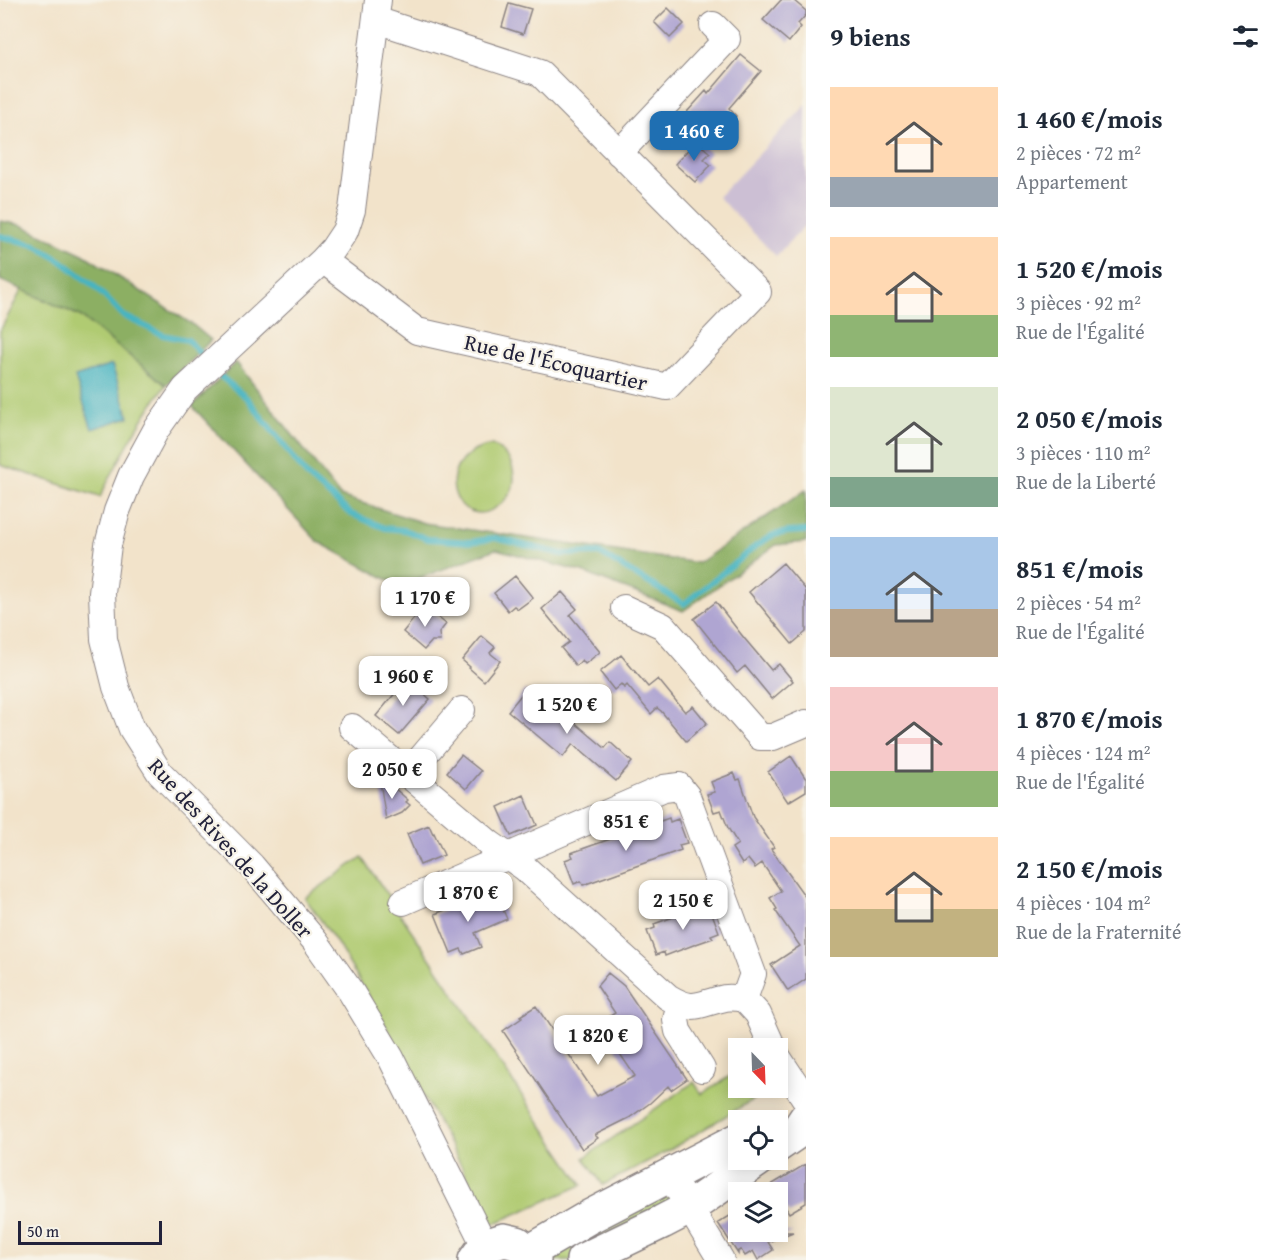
<!DOCTYPE html>
<html lang="fr">
<head>
<meta charset="utf-8">
<style>
	body { margin:0; font-family:"Gentium Book Plus",serif; background:#f2f2f3; color:#1f2937; height:100vh; display:flex; flex-direction:column; font-size:22px; white-space:nowrap }
	* { box-sizing:border-box; margin:0 }
	p { font-size:20px; color:#747a83 }
	.icon { flex:none; width:33px; height:33px; fill:none; stroke:currentColor; stroke-width:2; stroke-linecap:round; stroke-linejoin:round }
	.map { position:relative; flex:1; overflow:hidden }
	.side { display:flex; flex-direction:column; background:#fff; width:480px }
	.side>* { flex:none }
	.needle { width:39px; rotate:157deg }
	.controls { position:absolute; left:728px; top:1038px; display:grid; gap:12px }
	.controls a { display:grid; place-items:center; width:60px; height:60px; border-radius:0px; background:#fff; box-shadow:0 3px 15px #0003; font-size:30px }
	.scale { position:absolute; left:18px; bottom:15px; width:144px; box-sizing:border-box; padding-left:6px; border:3px solid #22223b; border-top:0; font-size:16px; line-height:21px; white-space:nowrap; color:#22223b; -webkit-text-stroke:4px #f7f3e8; paint-order:stroke }
	.price { position:absolute; translate:-50% -51px; padding:0 14px; border-radius:12px; background:#fff; color:#222; font-size:20px; line-height:39px; filter:drop-shadow(0 2px 3px #0008) }
	.price::after { content:''; position:absolute; left:50%; top:36px; width:18px; height:14px; margin-left:-9px; background:inherit; clip-path:polygon(0 0,100% 0,50% 100%) }
	.price.current { background:#1f6fb2; color:#fff }
	ul { padding:0; list-style:none }
	li { display:flex; align-items:center; gap:18px; height:150px; padding:0 24px }
	li span { display:grid; place-items:center; flex:none; width:168px; height:120px; border-radius:0px; color:#555 }
	li>.icon { margin-inline-start:auto }
	span .icon { width:72px; height:72px; fill:#fffc; stroke-width:1 }
	li b { font-size:26px }
	h2 { display:flex; justify-content:space-between; align-items:center; height:72px; padding:0 24px; font-size:26px }
	main { display:flex; flex:1; min-height:0 }
	.map>svg:first-child { display:block }
</style>
</head>
<body>
<main>
<div class="map">
<svg width="806" height="1260" viewBox="0 0 806 1260">
	<rect width="100%" height="100%" fill="#f7f3e8"/>
	<filter id="ink" filterUnits="userSpaceOnUse"><feTurbulence type="fractalNoise" baseFrequency=".0167" numOctaves="2"/><feDisplacementMap in="SourceGraphic" scale="12" xChannelSelector="R" yChannelSelector="G"/><feConvolveMatrix kernelMatrix="1 2 1 2 8 2 1 2 1" color-interpolation-filters="sRGB"/></filter>
	<filter id="wash" filterUnits="userSpaceOnUse"><feTurbulence type="fractalNoise" baseFrequency=".008" numOctaves="4" result="noise"/><feDisplacementMap in="SourceGraphic" scale="24" xChannelSelector="R" yChannelSelector="G"/><feGaussianBlur stdDeviation="1.35" result="paint"/><feColorMatrix in="noise" values="0 0 0 0 0 0 0 0 0 0 0 0 0 0 0 0 0 1.4 0 .05"/><feComposite in="paint" operator="in"/></filter>
	<g filter="url(#wash)">
		<rect width="100%" height="100%" fill="#f2e3ca"/>
		<!-- industrial -->
		<path fill="#ccbfd4" d="M 806,105 L 806,224 L 776,256 L 718,197 Z"/>
		<!-- green -->
		<path fill="#b0cb72" stroke="#697656" stroke-width="1.5" d="M 22,289 L 80,316 L 166,385 C 140,420 120,458 100,497 L 0,465 L 0,331 Z
			M 492,445 C 507,454 513,460 514,478 C 514,488 511,495 503,502 C 464,538 430,475 474,451 C 479,448 486,447 492,445 Z
			M 362,857 L 582,1185 L 493,1224 L 380,1015 L 335,940 L 305,898 Z
			M 738,1071 L 738,1088 L 772,1088 L 671,1149 L 603,1185 L 584,1158 L 694,1082 L 702,1094 Z
			M 666,1188 L 678,1207 L 570,1260 L 546,1260 Z"/>
		<!-- forest -->
		<path fill="#8caf64" stroke="#576850" stroke-width="1.5" d="M 0,221 L 21,225 L 83,254 L 192,324 L 211,340 L 166,385 L 80,316 L 0,280 Z
			M 236,362 L 340,496 L 424,523 L 698,563 L 806,490 L 806,542 L 776,545 L 683,611 L 582,572 L 496,549 L 399,586 L 318,542 L 192,406 Z"/>
		<!-- water -->
		<path fill="#46b4c1" stroke="#346b7e" stroke-width="1.5" d="M 112,365 L 129,417 L 92,429 L 75,377 Z"/>
		<g fill="none" stroke-linecap="round" stroke-linejoin="round">
			<!-- stream -->
			<path stroke="#46b4c1" stroke-width="6" d="M 0,236 L 35,245 L 60,260 L 94,286 L 124,316 L 163,335 L 188,340 L 207,361
				M 213,369 L 219,375 L 247,398 L 308,477 L 351,514 L 385,528 L 404,530 L 428,539 L 471,542 L 495,538 L 562,554 L 599,553 L 684,604 L 756,546 L 773,535 L 788,532 L 806,531"/>
		</g>
		<g id="blocks">
			<!-- building -->
			<path fill="#afa5d2" d="M 781,0 L 793,0 L 806,11 L 806,15 L 798,24 L 801,27 L 789,42 L 763,20 Z
				M 509,3 L 531,9 L 523,34 L 502,27 Z
				M 668,8 L 684,24 L 670,38 L 654,22 Z
				M 741,55 L 761,71 L 729,108 L 736,116 L 712,142 L 698,129 L 701,126 L 687,112 L 706,91 L 708,94 Z
				M 696,141 L 710,153 L 704,159 L 711,165 L 695,182 L 675,164 Z
				M 783,563 L 806,590 L 806,632 L 792,644 L 749,592 Z
				M 515,576 L 533,598 L 518,609 L 514,606 L 508,611 L 494,593 Z
				M 562,592 L 577,609 L 570,615 L 600,652 L 585,664 L 582,660 L 576,666 L 561,648 L 569,642 L 542,609 Z
				M 716,602 L 744,638 L 771,670 L 779,664 L 793,681 L 772,699 L 745,666 L 737,673 L 694,619 Z
				M 424,606 L 446,624 L 439,633 L 440,641 L 432,641 L 424,650 L 403,632 Z
				M 482,636 L 495,647 L 490,653 L 500,661 L 484,681 L 469,668 L 470,667 L 462,660 Z
				M 621,655 L 648,687 L 658,679 L 685,712 L 693,706 L 707,723 L 686,741 L 661,711 L 657,708 L 651,714 L 627,685 L 624,688 L 621,684 L 614,690 L 600,672 Z
				M 407,679 L 430,699 L 399,735 L 376,716 Z
				M 525,690 L 562,721 L 567,716 L 605,748 L 610,742 L 632,762 L 616,781 L 573,744 L 563,757 L 508,711 Z
				M 461,755 L 481,771 L 466,789 L 447,772 Z
				M 791,756 L 806,779 L 806,791 L 788,802 L 768,772 Z
				M 734,773 L 737,780 L 740,779 L 753,817 L 774,847 L 771,849 L 806,898 L 806,979 L 788,991 L 771,965 L 800,946 L 775,910 L 777,909 L 770,898 L 781,891 L 762,863 L 755,868 L 748,859 L 742,864 L 732,848 L 738,844 L 728,828 L 721,810 L 714,812 L 707,794 L 715,792 L 711,782 Z
				M 379,775 L 408,800 L 406,802 L 410,805 L 402,813 L 386,820 Z
				M 524,795 L 537,825 L 511,836 L 498,807 Z
				M 669,818 L 670,822 L 678,819 L 687,843 L 679,845 L 681,850 L 583,885 L 581,881 L 574,884 L 565,860 L 573,857 L 571,853 Z
				M 429,825 L 433,834 L 434,833 L 444,855 L 420,865 L 407,834 Z
				M 497,896 L 507,919 L 475,933 L 481,947 L 464,954 L 461,949 L 451,953 L 435,914 L 445,910 L 443,905 L 459,898 L 465,911 Z
				M 701,907 L 703,911 L 710,908 L 719,932 L 711,935 L 713,938 L 696,944 L 665,956 L 664,952 L 656,955 L 647,931 L 655,928 L 654,924 Z
				M 608,973 L 624,986 L 687,1079 L 671,1090 L 668,1086 L 650,1103 L 629,1118 L 595,1135 L 598,1138 L 582,1149 L 503,1031 L 522,1018 L 520,1016 L 536,1006 L 597,1096 L 635,1076 L 599,1023 L 615,1013 L 597,986 Z
				M 806,1164 L 806,1203 L 789,1213 L 771,1185 Z
				M 738,1211 L 738,1232 L 793,1232 L 768,1242 L 773,1250 L 758,1260 L 753,1251 L 745,1256 L 741,1250 L 738,1251 L 738,1254 L 718,1223 Z"/>
		</g>
	</g>
	<g filter="url(#ink)">
		<use href="#blocks" fill-opacity="0" stroke="#8a8282" stroke-width="1.5"/>
		<g fill="none" stroke-linecap="round" stroke-linejoin="round">
			<!-- minor casing -->
			<g stroke="#8a8282" stroke-width="28">
				<path id="minor" d="M 378,0 L 352,210 L 345,231 L 333,249 L 323,260 L 185,389 L 156,430 L 131,476 L 117,511 L 108,545 L 102,593 L 104,639 L 116,687 L 132,729 L 160,773 L 252,866 L 315,941 L 351,992 L 391,1058 L 485,1246
					M 619,153 L 727,39 L 713,25
					M 323,260 L 417,331 L 667,387 L 758,292 L 540,73 L 376,20
					M 624,608 L 663,626 L 760,737 L 773,737 L 806,723
					M 352,727 L 489,843 L 525,868 L 668,997 C 695,1013 697,1004 725,998 C 731,997 738,998 744,999 L 758,1014 L 773,1048
					M 407,775 L 462,710
					M 403,902 L 664,788 L 679,786 L 687,796 L 753,974 L 744,999
					M 680,1004 L 676,1020 L 678,1031 L 702,1069
					M 777,1056 L 806,1100
					M 670,1176 L 721,1260"/>
			</g>
			<!-- major casing -->
			<g stroke="#8a8282" stroke-width="36">
				<path id="major" d="M 777,1146 L 796,1133 L 806,1118
					M 529,1252 L 589,1217 L 738,1140
					M 475,1260 L 485,1246 L 504,1240 L 517,1243 L 529,1252 L 534,1260
					M 583,1260 L 662,1222 L 689,1208 L 758,1160"/>
			</g>
			<!-- minor -->
			<use href="#minor" stroke="#fff" stroke-width="26"/>
			<!-- major -->
			<use href="#major" stroke="#fff" stroke-width="33"/>
		</g>
	</g>
	<g text-anchor="middle" stroke-width="4.5" stroke-linejoin="round" paint-order="stroke">
		<!-- street labels -->
		<g font-size="22" fill="#22223b" stroke="#f7f3e8">
			<text transform="translate(556 362) rotate(13)" y="8">Rue de l'Écoquartier</text>
			<text transform="translate(231 848) rotate(48)" y="8">Rue des Rives de la Doller</text>
		</g>
	</g>
</svg>
<div class="controls">
<a><svg class="needle" viewBox="-14 -14 28 28"><path d="M0-13l5 13h-10z" fill="#e53935"/><path d="M0 13l5-13h-10z" fill="#747a83"/></svg></a>
<a><svg class="icon" aria-label="locate" viewBox="0 0 24 24"><circle cx="12" cy="12" r="6"/><path d="M12 2v4M12 18v4M2 12h4M18 12h4"/></svg></a>
<a><svg class="icon" aria-label="layers" viewBox="0 0 24 24"><path d="M12 4l9 5-9 5-9-5zM3 14l9 5 9-5"/></svg></a>
</div>
<div class="scale">50 m</div>
<b class="price current" style="left:694px;top:162px">1 460 €</b>
<b class="price" style="left:425px;top:628px">1 170 €</b>
<b class="price" style="left:403px;top:707px">1 960 €</b>
<b class="price" style="left:567px;top:735px">1 520 €</b>
<b class="price" style="left:392px;top:800px">2 050 €</b>
<b class="price" style="left:626px;top:852px">851 €</b>
<b class="price" style="left:468px;top:923px">1 870 €</b>
<b class="price" style="left:683px;top:931px">2 150 €</b>
<b class="price" style="left:598px;top:1066px">1 820 €</b>
</div>
<section class="side">
<h2>9 biens<svg class="icon" aria-label="filters" viewBox="0 0 24 24"><path d="M4 7h16M4 17h16"/><circle cx="9" cy="7" r="2"/><circle cx="15" cy="17" r="2"/></svg></h2>
<ul>
<li><span style="background:linear-gradient(#ffd9b3 75%,#9aa5b1 0)"><svg class="icon" aria-label="home" viewBox="0 0 24 24"><path d="M3 11l9-7 9 7M6 9v11h12V9"/></svg></span><div><b>1 460 €/mois</b><p>2 pièces · 72 m²</p><p>Appartement</p></div></li>
<li><span style="background:linear-gradient(#ffd9b3 65%,#8fb573 0)"><svg class="icon" aria-label="home" viewBox="0 0 24 24"><path d="M3 11l9-7 9 7M6 9v11h12V9"/></svg></span><div><b>1 520 €/mois</b><p>3 pièces · 92 m²</p><p>Rue de l'Égalité</p></div></li>
<li><span style="background:linear-gradient(#dfe7d0 75%,#7fa58c 0)"><svg class="icon" aria-label="home" viewBox="0 0 24 24"><path d="M3 11l9-7 9 7M6 9v11h12V9"/></svg></span><div><b>2 050 €/mois</b><p>3 pièces · 110 m²</p><p>Rue de la Liberté</p></div></li>
<li><span style="background:linear-gradient(#a9c7e8 60%,#b9a48a 0)"><svg class="icon" aria-label="home" viewBox="0 0 24 24"><path d="M3 11l9-7 9 7M6 9v11h12V9"/></svg></span><div><b>851 €/mois</b><p>2 pièces · 54 m²</p><p>Rue de l'Égalité</p></div></li>
<li><span style="background:linear-gradient(#f6c9c9 70%,#8fb573 0)"><svg class="icon" aria-label="home" viewBox="0 0 24 24"><path d="M3 11l9-7 9 7M6 9v11h12V9"/></svg></span><div><b>1 870 €/mois</b><p>4 pièces · 124 m²</p><p>Rue de l'Égalité</p></div></li>
<li><span style="background:linear-gradient(#ffd9b3 60%,#c2b280 0)"><svg class="icon" aria-label="home" viewBox="0 0 24 24"><path d="M3 11l9-7 9 7M6 9v11h12V9"/></svg></span><div><b>2 150 €/mois</b><p>4 pièces · 104 m²</p><p>Rue de la Fraternité</p></div></li>
</ul>
</section>
</main>
</body>
</html>
